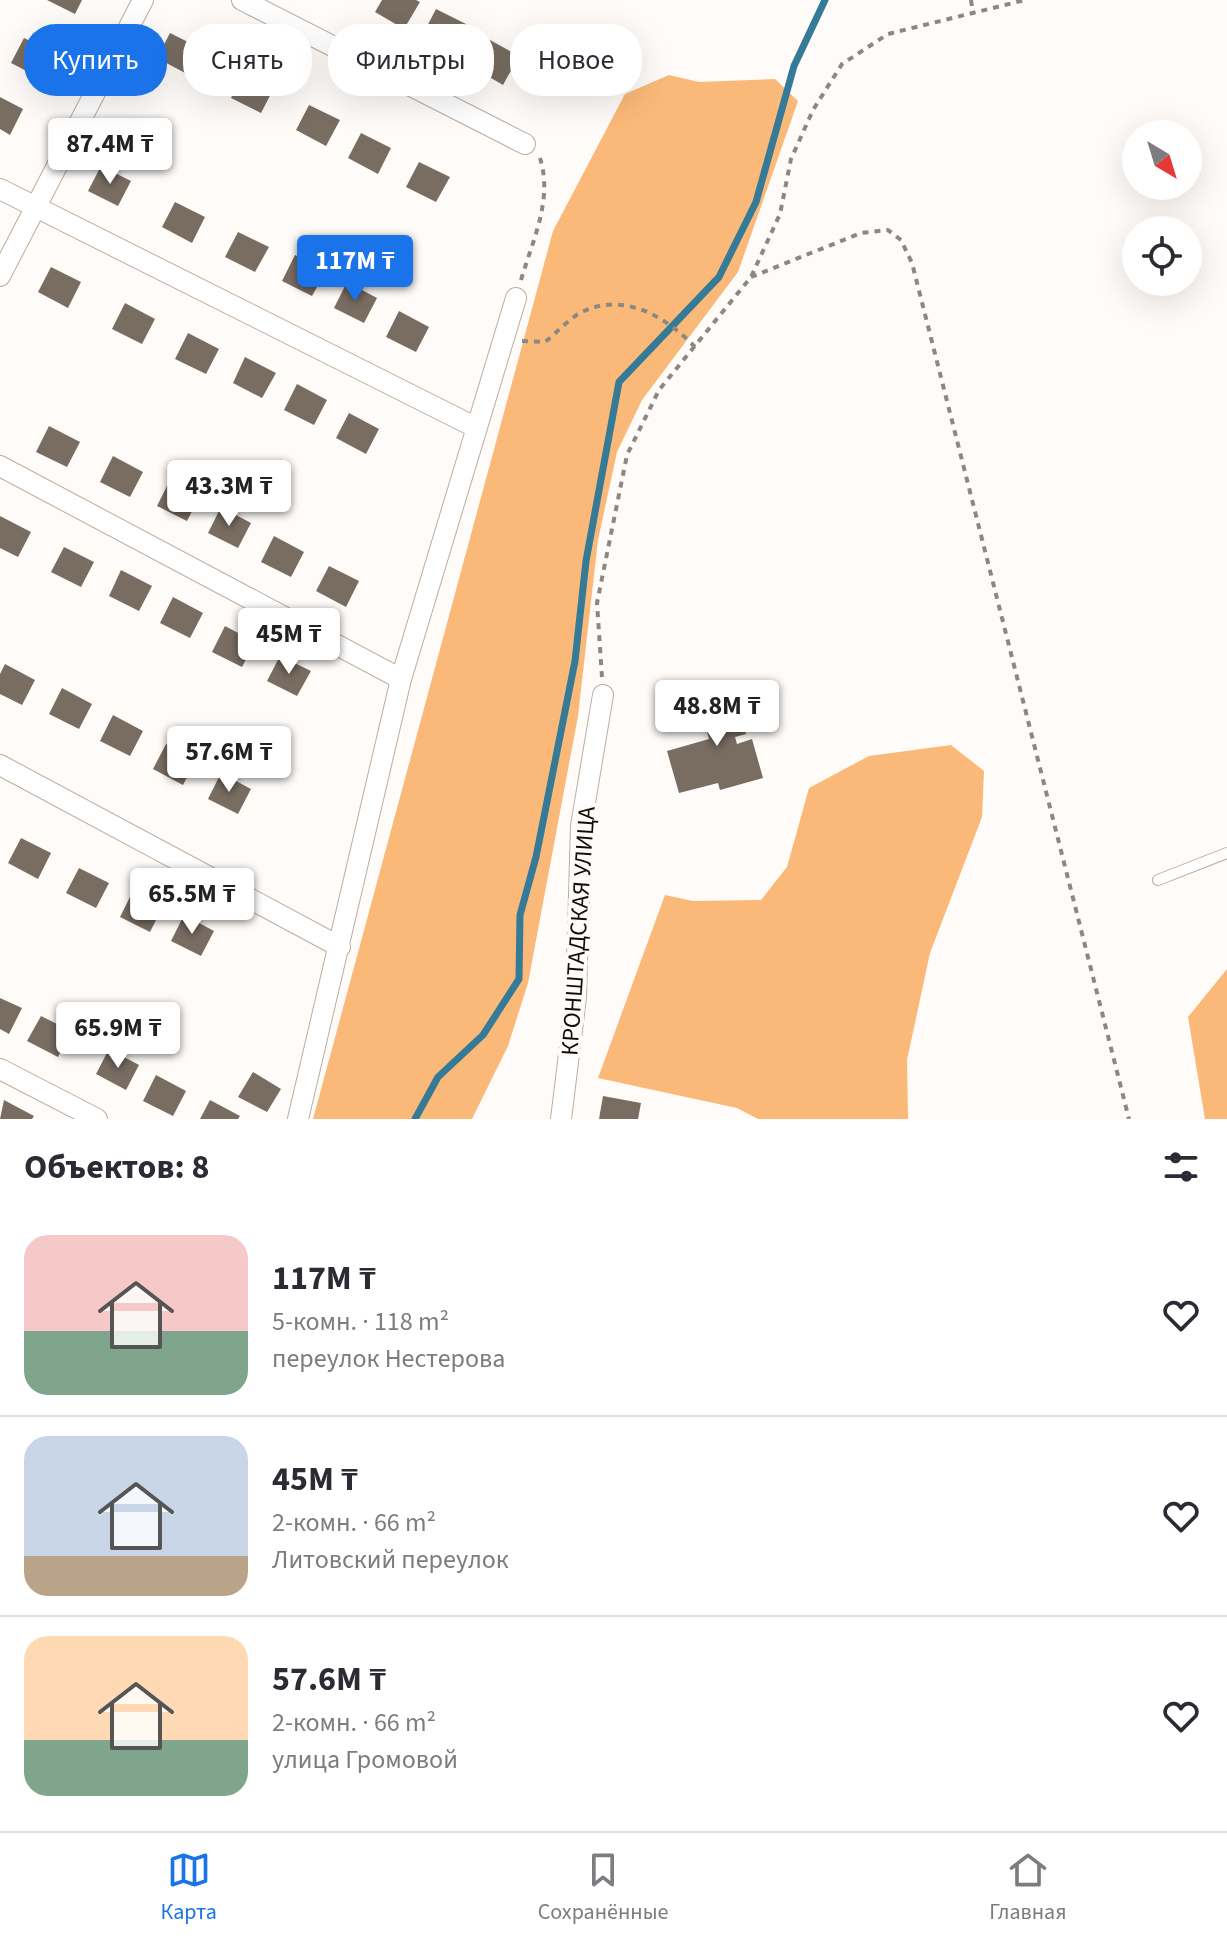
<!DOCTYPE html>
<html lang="ru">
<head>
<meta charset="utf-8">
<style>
	body { margin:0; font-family:"Source Sans 3",sans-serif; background:#f2f2f3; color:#2b2b33; height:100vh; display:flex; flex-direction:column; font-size:30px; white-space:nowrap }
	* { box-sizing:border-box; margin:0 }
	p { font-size:26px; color:#7c7c81 }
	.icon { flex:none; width:44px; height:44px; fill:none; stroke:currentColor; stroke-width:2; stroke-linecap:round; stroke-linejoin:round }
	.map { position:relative; height:1119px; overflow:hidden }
	.side { display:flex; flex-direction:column; background:#fff; flex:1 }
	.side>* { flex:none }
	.hud { position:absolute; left:24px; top:24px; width:800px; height:72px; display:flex; gap:16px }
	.needle { width:52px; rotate:142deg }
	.controls { position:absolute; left:1122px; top:120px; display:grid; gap:16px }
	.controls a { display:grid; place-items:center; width:80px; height:80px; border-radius:50%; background:#fff; box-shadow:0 8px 32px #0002; font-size:40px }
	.price { position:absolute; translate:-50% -68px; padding:0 18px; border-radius:8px; background:#fff; color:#222; font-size:26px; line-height:52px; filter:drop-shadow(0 2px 4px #0008) }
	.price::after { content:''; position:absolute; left:50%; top:48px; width:24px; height:18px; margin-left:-12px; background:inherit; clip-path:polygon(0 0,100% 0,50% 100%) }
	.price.on { background:#1a73e8; color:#fff }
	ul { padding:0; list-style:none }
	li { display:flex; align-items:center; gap:24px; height:200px; padding:0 24px }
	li+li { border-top:2px solid #e1e1e2 }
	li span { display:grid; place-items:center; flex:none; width:224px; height:160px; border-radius:24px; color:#555 }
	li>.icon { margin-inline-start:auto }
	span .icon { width:96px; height:96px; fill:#fffc; stroke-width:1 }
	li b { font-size:34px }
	h2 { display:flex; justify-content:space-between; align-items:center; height:96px; padding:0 24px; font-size:34px }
	.chip { padding:0 28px; border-radius:32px; background:#fff; box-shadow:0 8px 32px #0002; font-size:28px; line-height:72px }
	.chip.on { background:#1a73e8; color:#fff }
	.dock { display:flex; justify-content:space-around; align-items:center; height:112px; border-top:2px solid #e1e1e2; background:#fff; font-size:22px; color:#7c7c81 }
	.dock a { display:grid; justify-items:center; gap:4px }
	.dock .on { color:#1a73e8 }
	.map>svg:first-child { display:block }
</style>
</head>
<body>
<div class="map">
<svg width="1227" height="1119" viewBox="0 0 1227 1119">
	<rect width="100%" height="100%" fill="#fefbf8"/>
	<!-- forest -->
	<path fill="#fab978" d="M 669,75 L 699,82 L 775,79 L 798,101 L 738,272 L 642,400 L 617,452 L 598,540 L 578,716 L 528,983 L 508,1046 L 472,1119 L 313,1119 L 553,231 L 625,94 Z
		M 951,745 L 984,771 L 982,817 L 930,953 L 907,1060 L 908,1119 L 758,1119 L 737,1108 L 598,1078 L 665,895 L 693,901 L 761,900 L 787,867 L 809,788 L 869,756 Z
		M 1227,969 L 1227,1119 L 1205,1119 L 1188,1017 Z"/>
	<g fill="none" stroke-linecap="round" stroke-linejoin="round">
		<!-- stream -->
		<path stroke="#357a96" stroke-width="7" d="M 415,1119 L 438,1077 L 483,1035 L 519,979 L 520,915 L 536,857 L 575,661 L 586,561 L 619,382 L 719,277 L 756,202 L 794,66 L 825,0"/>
	</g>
	<!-- building -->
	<path fill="#796d62" d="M 47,0 L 82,0 L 75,14 Z
		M 382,0 L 416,0 L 420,2 L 404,29 L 375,12 Z
		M 436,9 L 466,24 L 451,53 L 421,38 Z
		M 170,33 L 200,48 L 187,74 L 157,58 Z
		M 24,38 L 55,53 L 42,79 L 11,63 Z
		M 490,40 L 519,56 L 503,85 L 474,68 Z
		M 244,72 L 274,88 L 261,113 L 231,98 Z
		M 0,97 L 23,109 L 10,135 L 0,129 Z
		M 309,105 L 340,120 L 326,146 L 296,130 Z
		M 361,133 L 391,148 L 378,174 L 348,158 Z
		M 419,162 L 450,177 L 436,202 L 406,187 Z
		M 101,166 L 131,181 L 118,206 L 88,191 Z
		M 175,202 L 205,217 L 192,243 L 162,227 Z
		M 238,232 L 269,247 L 255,272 L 225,257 Z
		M 295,255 L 326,271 L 312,296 L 282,281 Z
		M 51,267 L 81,282 L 68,308 L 38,292 Z
		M 347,282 L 377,298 L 364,323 L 334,308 Z
		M 125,303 L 155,319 L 142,344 L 112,329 Z
		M 399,311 L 429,327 L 416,352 L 386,337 Z
		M 188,333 L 219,349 L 206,374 L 175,359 Z
		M 245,357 L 276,373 L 262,398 L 233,383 Z
		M 297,384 L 327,400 L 314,425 L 284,410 Z
		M 349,413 L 379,429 L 366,454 L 336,438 Z
		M 49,426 L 80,442 L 67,467 L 36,452 Z
		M 113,456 L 143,472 L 130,497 L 100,482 Z
		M 170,480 L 200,496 L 187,521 L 157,506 Z
		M 221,507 L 251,523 L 238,548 L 208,533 Z
		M 0,516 L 31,532 L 18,557 L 0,548 Z
		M 274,536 L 304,552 L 291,577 L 261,562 Z
		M 64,547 L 94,562 L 81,587 L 51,572 Z
		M 329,566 L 359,581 L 346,607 L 316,591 Z
		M 121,570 L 152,586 L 139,611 L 109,596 Z
		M 173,597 L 203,613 L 190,638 L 160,623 Z
		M 225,626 L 255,642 L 242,667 L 212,652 Z
		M 280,656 L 311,671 L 297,696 L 267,681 Z
		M 5,664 L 35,680 L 22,705 L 0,694 L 0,674 Z
		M 732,684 L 746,734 L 735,737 L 737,744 L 752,739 L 763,778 L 720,790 L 718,783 L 679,793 L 667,751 L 709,739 L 697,694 Z
		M 62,688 L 92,704 L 79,729 L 49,714 Z
		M 113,715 L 143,731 L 130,756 L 100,741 Z
		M 166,744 L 196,759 L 183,785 L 153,769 Z
		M 221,773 L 251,789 L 238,814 L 208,799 Z
		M 21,838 L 51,853 L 38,879 L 8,863 Z
		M 79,868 L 109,883 L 96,908 L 66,893 Z
		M 133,891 L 163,906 L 150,932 L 120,917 Z
		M 184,915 L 214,931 L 201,956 L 171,941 Z
		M 0,998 L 22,1008 L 9,1034 L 0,1029 Z
		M 41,1016 L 71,1031 L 58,1057 L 27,1041 Z
		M 109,1049 L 139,1065 L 126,1090 L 96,1074 Z
		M 253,1072 L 281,1089 L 267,1112 L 238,1097 Z
		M 156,1075 L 186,1091 L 173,1116 L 143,1101 Z
		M 603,1096 L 641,1103 L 638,1119 L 599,1119 Z
		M 4,1100 L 34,1116 L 32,1119 L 0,1119 Z
		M 210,1100 L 240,1116 L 238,1119 L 200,1119 Z"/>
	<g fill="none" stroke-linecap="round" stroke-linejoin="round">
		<!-- service casing -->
		<g stroke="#bbada1" stroke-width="12">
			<path id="service" d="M 1158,880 L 1227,853"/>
		</g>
		<!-- minor casing -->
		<g stroke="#bbada1" stroke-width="22">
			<path id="minor" d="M 242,0 L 525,144
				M 0,189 L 477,428
				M 0,276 L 143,0
				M 0,466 L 401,679
				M 0,765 L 340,947
				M 0,1069 L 97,1119
				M 298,1119 L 401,679 L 516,298
				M 561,1119 L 576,997 L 581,826 L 603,695"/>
		</g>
		<!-- path -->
		<path stroke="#8b8884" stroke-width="4" stroke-dasharray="6 6" stroke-linecap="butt" d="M 971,0 L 973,13
			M 751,277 L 861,233 L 888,230 L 901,240 L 912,263 L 1129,1119
			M 521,280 C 533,239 553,200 540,158
			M 522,341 L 545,342 C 557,333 570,317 584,311 C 626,292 667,318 695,347
			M 602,677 L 597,603 L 627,455 L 659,390 L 751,277 L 780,214 L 791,159 L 813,110 L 842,64 L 888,34 L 1025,0"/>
		<!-- service -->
		<use href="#service" stroke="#fff" stroke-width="10"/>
		<!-- minor -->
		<use href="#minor" stroke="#fff" stroke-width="20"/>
	</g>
	<g text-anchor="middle" stroke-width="8" stroke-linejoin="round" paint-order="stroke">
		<!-- street labels -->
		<g font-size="24" fill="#110d08" stroke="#fefbf8">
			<text transform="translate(578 931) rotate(-86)" y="8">КРОНШТАДСКАЯ УЛИЦА</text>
		</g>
	</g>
</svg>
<div class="controls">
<a><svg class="needle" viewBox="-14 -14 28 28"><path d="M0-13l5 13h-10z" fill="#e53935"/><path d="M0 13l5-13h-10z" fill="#7c7c81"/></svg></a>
<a><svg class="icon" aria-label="locate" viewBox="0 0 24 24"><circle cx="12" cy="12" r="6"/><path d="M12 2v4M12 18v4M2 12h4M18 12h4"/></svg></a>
</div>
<b class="price" style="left:110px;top:186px">87.4M ₸</b>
<b class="price on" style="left:355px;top:303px">117M ₸</b>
<b class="price" style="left:229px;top:528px">43.3M ₸</b>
<b class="price" style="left:289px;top:676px">45M ₸</b>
<b class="price" style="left:717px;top:748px">48.8M ₸</b>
<b class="price" style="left:229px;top:794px">57.6M ₸</b>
<b class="price" style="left:192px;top:936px">65.5M ₸</b>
<b class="price" style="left:118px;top:1070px">65.9M ₸</b>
<div class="hud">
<a class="chip on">Купить</a>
<a class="chip">Снять</a>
<a class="chip">Фильтры</a>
<a class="chip">Новое</a>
</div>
</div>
<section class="side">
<h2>Объектов: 8<svg class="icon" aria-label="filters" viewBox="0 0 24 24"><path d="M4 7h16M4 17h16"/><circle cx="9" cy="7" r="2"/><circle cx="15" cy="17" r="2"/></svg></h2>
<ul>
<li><span style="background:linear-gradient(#f6c9c9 60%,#7fa58c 0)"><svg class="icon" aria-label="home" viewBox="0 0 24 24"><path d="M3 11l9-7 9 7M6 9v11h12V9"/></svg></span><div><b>117M ₸</b><p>5-комн. · 118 m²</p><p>переулок Нестерова</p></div><svg class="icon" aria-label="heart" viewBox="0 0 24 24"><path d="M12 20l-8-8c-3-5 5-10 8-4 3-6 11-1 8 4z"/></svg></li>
<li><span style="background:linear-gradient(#c9d6e8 75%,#b9a48a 0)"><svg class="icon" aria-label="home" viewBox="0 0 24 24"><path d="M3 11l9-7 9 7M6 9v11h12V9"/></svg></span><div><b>45M ₸</b><p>2-комн. · 66 m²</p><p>Литовский переулок</p></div><svg class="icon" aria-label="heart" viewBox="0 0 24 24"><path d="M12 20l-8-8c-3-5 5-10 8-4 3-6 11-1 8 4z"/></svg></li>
<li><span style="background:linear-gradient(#ffd9b3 65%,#7fa58c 0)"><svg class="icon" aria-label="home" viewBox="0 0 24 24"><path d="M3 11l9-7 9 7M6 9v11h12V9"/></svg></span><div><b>57.6M ₸</b><p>2-комн. · 66 m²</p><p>улица Громовой</p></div><svg class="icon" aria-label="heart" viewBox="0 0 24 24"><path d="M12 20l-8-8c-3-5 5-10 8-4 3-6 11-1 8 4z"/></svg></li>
</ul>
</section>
<nav class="dock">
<a class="on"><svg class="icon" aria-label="map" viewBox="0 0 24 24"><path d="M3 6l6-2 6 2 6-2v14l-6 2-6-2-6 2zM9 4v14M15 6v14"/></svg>Карта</a>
<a><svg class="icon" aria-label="saved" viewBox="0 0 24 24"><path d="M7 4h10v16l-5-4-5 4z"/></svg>Сохранённые</a>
<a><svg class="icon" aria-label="home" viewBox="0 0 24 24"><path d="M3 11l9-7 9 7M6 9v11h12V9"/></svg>Главная</a>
</nav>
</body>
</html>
